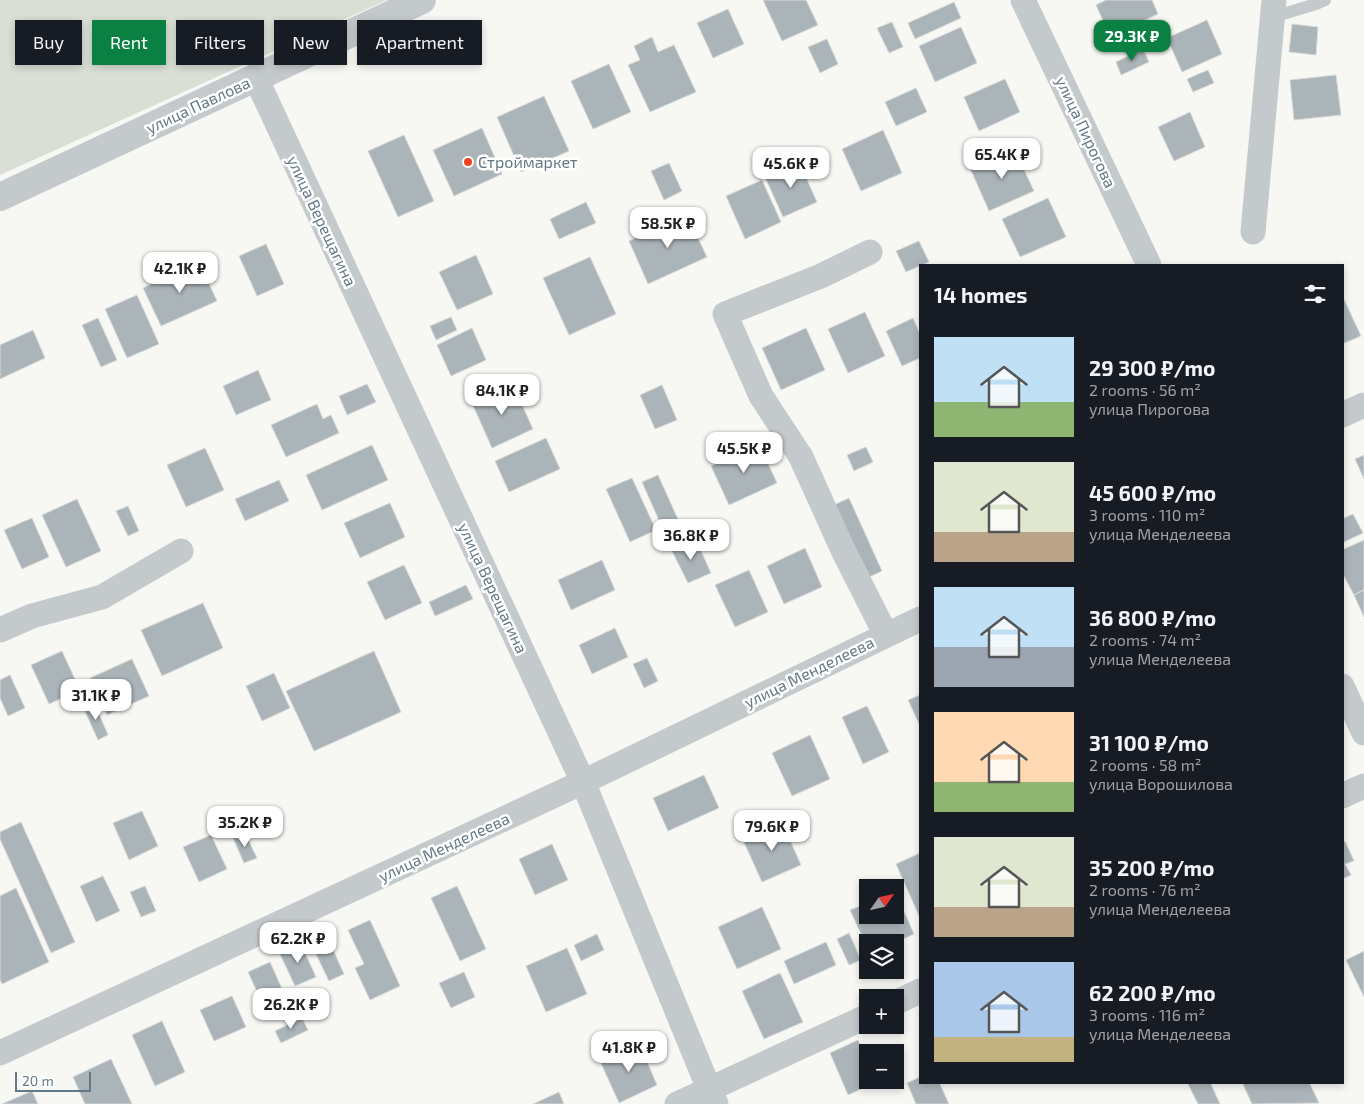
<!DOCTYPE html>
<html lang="en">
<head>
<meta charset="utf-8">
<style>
	body { margin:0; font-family:"Exo 2",sans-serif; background:#20242c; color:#f1f3f6; height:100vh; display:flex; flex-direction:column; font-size:19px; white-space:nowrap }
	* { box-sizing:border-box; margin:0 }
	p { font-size:16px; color:#9ea1a6 }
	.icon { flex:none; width:28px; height:28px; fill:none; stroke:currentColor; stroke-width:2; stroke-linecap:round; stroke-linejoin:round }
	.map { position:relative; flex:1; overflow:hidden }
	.sheet { position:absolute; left:919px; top:264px; width:425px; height:820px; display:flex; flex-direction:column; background:#171b24; border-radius:0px; box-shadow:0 2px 8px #0003 }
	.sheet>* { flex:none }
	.guide { position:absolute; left:15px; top:20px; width:475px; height:45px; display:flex; gap:10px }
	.needle { width:32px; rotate:56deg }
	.buttons { position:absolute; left:859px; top:879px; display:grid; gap:10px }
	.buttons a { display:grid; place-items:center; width:45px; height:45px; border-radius:0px; background:#171b24; box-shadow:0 2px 8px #0003; font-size:25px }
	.scale { position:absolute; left:15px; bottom:12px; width:76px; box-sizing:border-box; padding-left:5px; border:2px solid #647987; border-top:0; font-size:14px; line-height:18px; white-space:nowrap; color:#647987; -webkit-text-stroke:4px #fff; paint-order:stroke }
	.price { position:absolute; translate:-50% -42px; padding:0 11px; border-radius:10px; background:#fff; color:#222; font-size:16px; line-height:32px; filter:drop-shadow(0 1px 2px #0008) }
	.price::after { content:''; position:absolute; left:50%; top:30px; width:15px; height:11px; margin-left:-8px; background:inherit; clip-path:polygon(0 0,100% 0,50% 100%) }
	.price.on { background:#0b8043; color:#fff }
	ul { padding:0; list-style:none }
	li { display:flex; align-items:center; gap:15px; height:125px; padding:0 15px }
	li span { display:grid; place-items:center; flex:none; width:140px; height:100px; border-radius:0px; color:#555 }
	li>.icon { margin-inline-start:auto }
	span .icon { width:60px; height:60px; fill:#fffc; stroke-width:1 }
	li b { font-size:21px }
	h2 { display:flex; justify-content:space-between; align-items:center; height:60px; padding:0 15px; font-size:21px }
	.pill { padding:0 18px; border-radius:0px; background:#171b24; box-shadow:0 2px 8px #0003; font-size:18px; line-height:45px }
	.pill.on { background:#0b8043; color:#fff }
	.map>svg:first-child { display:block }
</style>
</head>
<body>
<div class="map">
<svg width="1364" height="1104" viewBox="0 0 1364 1104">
	<rect width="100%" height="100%" fill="#f7f7f4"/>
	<!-- green -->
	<path fill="#d9dfd4" d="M 0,0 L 387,0 L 0,175 Z"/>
	<!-- building -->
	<path fill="#abb4b9" stroke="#d9d9d6" d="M 763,0 L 806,0 L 818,25 L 782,41 Z
		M 1106,0 L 1152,0 L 1158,14 L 1110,36 L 1096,5 Z
		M 954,2 L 961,18 L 915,39 L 908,23 Z
		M 728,9 L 744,44 L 713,58 L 697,23 Z
		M 1207,20 L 1222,54 L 1182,72 L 1167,38 Z
		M 892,22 L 903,47 L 889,53 L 877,28 Z
		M 1292,24 L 1318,27 L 1316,55 L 1289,52 Z
		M 961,27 L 977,63 L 935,82 L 919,46 Z
		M 652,37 L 658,52 L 674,45 L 696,92 L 650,112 L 628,65 L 640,60 L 634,46 Z
		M 827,39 L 838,64 L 820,73 L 808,47 Z
		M 1143,49 L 1149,62 L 1121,75 L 1116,62 Z
		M 609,64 L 631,112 L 593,129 L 571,81 Z
		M 1208,70 L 1214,83 L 1193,92 L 1187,79 Z
		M 1336,75 L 1341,115 L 1294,120 L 1290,80 Z
		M 1005,79 L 1020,112 L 979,131 L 964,97 Z
		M 916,88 L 927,112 L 896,126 L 885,102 Z
		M 544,96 L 569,151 L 521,172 L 497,117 Z
		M 1190,112 L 1205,147 L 1174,161 L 1158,127 Z
		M 482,128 L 502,174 L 454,196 L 433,150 Z
		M 883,130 L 902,173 L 861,191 L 842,149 Z
		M 404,135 L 434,201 L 398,217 L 368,151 Z
		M 1014,148 L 1034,191 L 989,211 L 970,168 Z
		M 799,162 L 817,202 L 783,217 L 765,177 Z
		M 669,163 L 682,191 L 664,200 L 651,171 Z
		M 762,180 L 781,222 L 745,239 L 726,196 Z
		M 1048,198 L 1066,237 L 1020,257 L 1002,219 Z
		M 586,202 L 596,223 L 559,239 L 550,219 Z
		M 687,215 L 707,257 L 648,284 L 629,241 Z
		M 919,241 L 929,262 L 906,272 L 896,251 Z
		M 266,244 L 284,284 L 257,296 L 239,256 Z
		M 476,255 L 493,294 L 457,310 L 439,272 Z
		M 590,257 L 616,314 L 569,335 L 543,278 Z
		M 199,262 L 217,301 L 161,326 L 143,288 Z
		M 137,295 L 159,344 L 127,358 L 105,309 Z
		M 1342,295 L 1361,336 L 1342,344 Z
		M 865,312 L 885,356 L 848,373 L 828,329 Z
		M 451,317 L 457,330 L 436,340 L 430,326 Z
		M 98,318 L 117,360 L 101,367 L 82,325 Z
		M 913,318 L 920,334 L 920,358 L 902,366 L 886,331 Z
		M 472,328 L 486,360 L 451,376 L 437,345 Z
		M 806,328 L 825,370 L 781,390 L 762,348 Z
		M 33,330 L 45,358 L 0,379 L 0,345 Z
		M 258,370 L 271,400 L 236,415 L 223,386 Z
		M 367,384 L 376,402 L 347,415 L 339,396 Z
		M 513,385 L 533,429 L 492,448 L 472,403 Z
		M 662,385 L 677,420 L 655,429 L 640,395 Z
		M 317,404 L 323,419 L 331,415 L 339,433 L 286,457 L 271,425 Z
		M 546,438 L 560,469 L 509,492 L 495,461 Z
		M 759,444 L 777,483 L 729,505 L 711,466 Z
		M 372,445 L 388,480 L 322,510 L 306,475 Z
		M 866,447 L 873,462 L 854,471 L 847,455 Z
		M 205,448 L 224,490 L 186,507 L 167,465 Z
		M 1364,455 L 1364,479 L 1355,459 Z
		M 658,475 L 682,528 L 666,536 L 642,482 Z
		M 632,478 L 656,530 L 630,542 L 606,489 Z
		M 279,480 L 289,501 L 245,521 L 235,499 Z
		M 849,498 L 882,571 L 867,578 L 834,505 Z
		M 77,499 L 101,551 L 66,567 L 42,515 Z
		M 390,503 L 405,537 L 360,558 L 344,523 Z
		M 128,506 L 139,531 L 128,536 L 116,511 Z
		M 1353,514 L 1363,533 L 1342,543 L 1342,519 Z
		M 32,518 L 49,557 L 22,569 L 4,530 Z
		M 695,538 L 711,573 L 688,583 L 671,549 Z
		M 1364,540 L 1364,590 L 1354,595 L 1342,572 L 1342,550 Z
		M 805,548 L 822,587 L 784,604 L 767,566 Z
		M 602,560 L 615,590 L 571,610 L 558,580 Z
		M 404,565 L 422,603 L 385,620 L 367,582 Z
		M 749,570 L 768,612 L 735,627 L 715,585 Z
		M 466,585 L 473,599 L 435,616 L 429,602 Z
		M 1364,590 L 1364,617 L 1354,595 Z
		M 203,603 L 223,648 L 162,676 L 141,630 Z
		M 615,628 L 628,657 L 592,674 L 579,645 Z
		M 62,651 L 80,690 L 49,704 L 31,665 Z
		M 374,651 L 401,712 L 314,751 L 286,691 Z
		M 647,658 L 658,681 L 644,688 L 633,664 Z
		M 132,659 L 149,696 L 107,715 L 90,678 Z
		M 274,673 L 290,708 L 262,721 L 246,686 Z
		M 10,675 L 25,708 L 8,716 L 0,698 L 0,680 Z
		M 920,695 L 920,726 L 908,700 Z
		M 94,702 L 108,735 L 98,740 L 83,707 Z
		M 867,706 L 889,752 L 863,764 L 842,717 Z
		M 810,735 L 830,779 L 792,796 L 772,753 Z
		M 704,775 L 719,808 L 668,831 L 653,798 Z
		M 142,811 L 158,846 L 129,860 L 113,823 Z
		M 21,822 L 75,942 L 51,953 L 0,839 L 0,832 Z
		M 782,822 L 801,865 L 762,882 L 743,840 Z
		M 245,833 L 257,858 L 244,863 L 233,838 Z
		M 211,835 L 227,869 L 199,882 L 183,847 Z
		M 1345,841 L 1354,861 L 1345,864 L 1351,875 L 1342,879 L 1342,842 Z
		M 552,844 L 568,880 L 535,895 L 519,859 Z
		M 920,853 L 920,918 L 896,864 Z
		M 103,876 L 120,911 L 96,922 L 80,886 Z
		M 145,886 L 156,911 L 141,917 L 130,892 Z
		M 457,886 L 486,949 L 460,961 L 431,898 Z
		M 16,888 L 49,962 L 2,984 L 0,980 L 0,896 Z
		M 895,891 L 914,934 L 895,943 L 868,942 L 868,949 L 850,910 L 868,903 L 868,915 L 895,915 Z
		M 762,907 L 781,949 L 737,969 L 718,927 Z
		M 370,920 L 400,986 L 370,1000 L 355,968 L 364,964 L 348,930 Z
		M 849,933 L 861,960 L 849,965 L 837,939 Z
		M 597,934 L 604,950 L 581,961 L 574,945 Z
		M 300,942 L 316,977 L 295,986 L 279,952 Z
		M 826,942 L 836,965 L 794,984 L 784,961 Z
		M 330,943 L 344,974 L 329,981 L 314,950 Z
		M 567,948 L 587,994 L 546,1012 L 526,966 Z
		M 1364,951 L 1364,997 L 1346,960 Z
		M 270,962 L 287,1000 L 265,1009 L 248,972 Z
		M 464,972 L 475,997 L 451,1008 L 439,983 Z
		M 780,973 L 803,1022 L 764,1039 L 742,991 Z
		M 232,996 L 246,1027 L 214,1041 L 200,1010 Z
		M 302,1018 L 308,1030 L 281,1043 L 275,1031 Z
		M 162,1021 L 185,1072 L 155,1086 L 132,1035 Z
		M 858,1040 L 868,1061 L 868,1080 L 876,1080 L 877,1082 L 848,1095 L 830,1053 Z
		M 639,1043 L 657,1085 L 619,1103 L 600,1061 Z
		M 111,1059 L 132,1104 L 85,1104 L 73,1077 Z
		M 920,1077 L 920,1082 L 939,1082 L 949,1104 L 916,1104 L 907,1083 Z
		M 1187,1082 L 1210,1082 L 1220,1104 L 1198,1104 Z
		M 1242,1082 L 1309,1082 L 1319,1103 L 1252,1104 Z
		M 32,1091 L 38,1104 L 2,1104 Z
		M 559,1092 L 564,1104 L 533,1104 Z"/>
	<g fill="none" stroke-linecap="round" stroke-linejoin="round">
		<!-- service -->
		<path stroke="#c4c9cc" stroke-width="12" d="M 1273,17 L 1316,4 L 1325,0"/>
		<!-- minor -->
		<path stroke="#c4c9cc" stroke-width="25" d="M 1023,0 L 1149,265
			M 256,78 L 583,782 L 709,1089 L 716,1104
			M 1253,232 L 1274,0
			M 870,252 L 821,276 L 725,314 L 761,396 L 801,457 L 843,550 L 886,635
			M 1342,415 L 1364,405
			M 0,630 L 32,616 L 102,597 L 181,551
			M 1342,686 L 1364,733
			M 1342,796 L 1364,786
			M 895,1003 L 920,991
			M 0,1053 L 583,782 L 920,619
			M 677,1104 L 868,1016"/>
		<!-- tertiary -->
		<path stroke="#c4c9cc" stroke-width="28" d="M 0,197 L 422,0"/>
	</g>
	<!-- markers -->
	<circle fill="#ef411c" stroke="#fff" stroke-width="2" cx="468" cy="162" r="5"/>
	<g text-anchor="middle" stroke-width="5" stroke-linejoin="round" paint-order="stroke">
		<!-- street labels -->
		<g font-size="16" fill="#647987" stroke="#fff">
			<text transform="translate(198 105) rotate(-25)" y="6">улица Павлова</text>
			<text transform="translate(1086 132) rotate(65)" y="6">улица Пирогова</text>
			<text transform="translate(322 221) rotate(65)" y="6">улица Верещагина</text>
			<text transform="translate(493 588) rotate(65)" y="6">улица Верещагина</text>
			<text transform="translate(809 672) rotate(-26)" y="6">улица Менделеева</text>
			<text transform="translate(444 847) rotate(-25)" y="6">улица Менделеева</text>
		</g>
		<!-- poi labels -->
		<g font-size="16" fill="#647987" stroke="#fff" text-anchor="start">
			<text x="478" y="168">Строймаркет</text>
		</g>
	</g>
</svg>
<div class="buttons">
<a><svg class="needle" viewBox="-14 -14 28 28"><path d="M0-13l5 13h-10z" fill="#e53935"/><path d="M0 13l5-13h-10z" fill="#9ea1a6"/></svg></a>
<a><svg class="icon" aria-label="layers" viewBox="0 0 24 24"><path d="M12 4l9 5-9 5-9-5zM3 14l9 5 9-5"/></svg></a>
<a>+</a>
<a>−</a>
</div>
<div class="scale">20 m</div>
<b class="price on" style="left:1132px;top:62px">29.3K ₽</b>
<b class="price" style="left:1002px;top:180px">65.4K ₽</b>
<b class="price" style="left:791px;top:189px">45.6K ₽</b>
<b class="price" style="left:668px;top:249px">58.5K ₽</b>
<b class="price" style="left:180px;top:294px">42.1K ₽</b>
<b class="price" style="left:502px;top:416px">84.1K ₽</b>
<b class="price" style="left:744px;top:474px">45.5K ₽</b>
<b class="price" style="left:691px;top:561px">36.8K ₽</b>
<b class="price" style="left:96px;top:721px">31.1K ₽</b>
<b class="price" style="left:245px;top:848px">35.2K ₽</b>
<b class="price" style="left:772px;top:852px">79.6K ₽</b>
<b class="price" style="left:298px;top:964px">62.2K ₽</b>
<b class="price" style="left:291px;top:1030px">26.2K ₽</b>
<b class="price" style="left:629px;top:1073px">41.8K ₽</b>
<div class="guide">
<a class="pill">Buy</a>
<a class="pill on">Rent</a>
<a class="pill">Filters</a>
<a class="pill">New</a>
<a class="pill">Apartment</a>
</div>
<section class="sheet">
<h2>14 homes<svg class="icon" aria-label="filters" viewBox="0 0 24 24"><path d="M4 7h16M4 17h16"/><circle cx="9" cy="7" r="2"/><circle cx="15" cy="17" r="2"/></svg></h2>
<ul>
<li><span style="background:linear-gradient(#bfe0f5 65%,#8fb573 0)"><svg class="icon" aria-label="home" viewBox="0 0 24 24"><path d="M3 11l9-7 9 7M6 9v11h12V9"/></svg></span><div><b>29 300 ₽/mo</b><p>2 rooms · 56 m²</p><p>улица Пирогова</p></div></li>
<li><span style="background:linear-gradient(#dfe7d0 70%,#b9a48a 0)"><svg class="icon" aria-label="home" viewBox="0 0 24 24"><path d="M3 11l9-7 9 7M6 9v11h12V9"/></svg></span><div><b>45 600 ₽/mo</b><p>3 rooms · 110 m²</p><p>улица Менделеева</p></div></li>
<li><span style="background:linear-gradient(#bfe0f5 60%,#9aa5b1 0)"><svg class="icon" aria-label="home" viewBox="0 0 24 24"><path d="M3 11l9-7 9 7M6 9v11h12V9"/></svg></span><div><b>36 800 ₽/mo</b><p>2 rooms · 74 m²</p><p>улица Менделеева</p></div></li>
<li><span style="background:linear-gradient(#ffd9b3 70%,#8fb573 0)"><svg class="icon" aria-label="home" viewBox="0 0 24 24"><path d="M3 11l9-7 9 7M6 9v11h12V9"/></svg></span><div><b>31 100 ₽/mo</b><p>2 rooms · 58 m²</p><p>улица Ворошилова</p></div></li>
<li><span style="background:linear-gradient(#dfe7d0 70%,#b9a48a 0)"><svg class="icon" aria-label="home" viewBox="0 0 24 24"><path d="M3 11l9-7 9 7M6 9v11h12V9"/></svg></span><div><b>35 200 ₽/mo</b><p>2 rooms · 76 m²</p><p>улица Менделеева</p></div></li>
<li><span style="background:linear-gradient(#a9c7e8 75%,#c2b280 0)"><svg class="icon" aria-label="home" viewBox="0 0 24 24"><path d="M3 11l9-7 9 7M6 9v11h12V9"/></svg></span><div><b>62 200 ₽/mo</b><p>3 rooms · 116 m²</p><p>улица Менделеева</p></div></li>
</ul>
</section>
</div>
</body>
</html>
